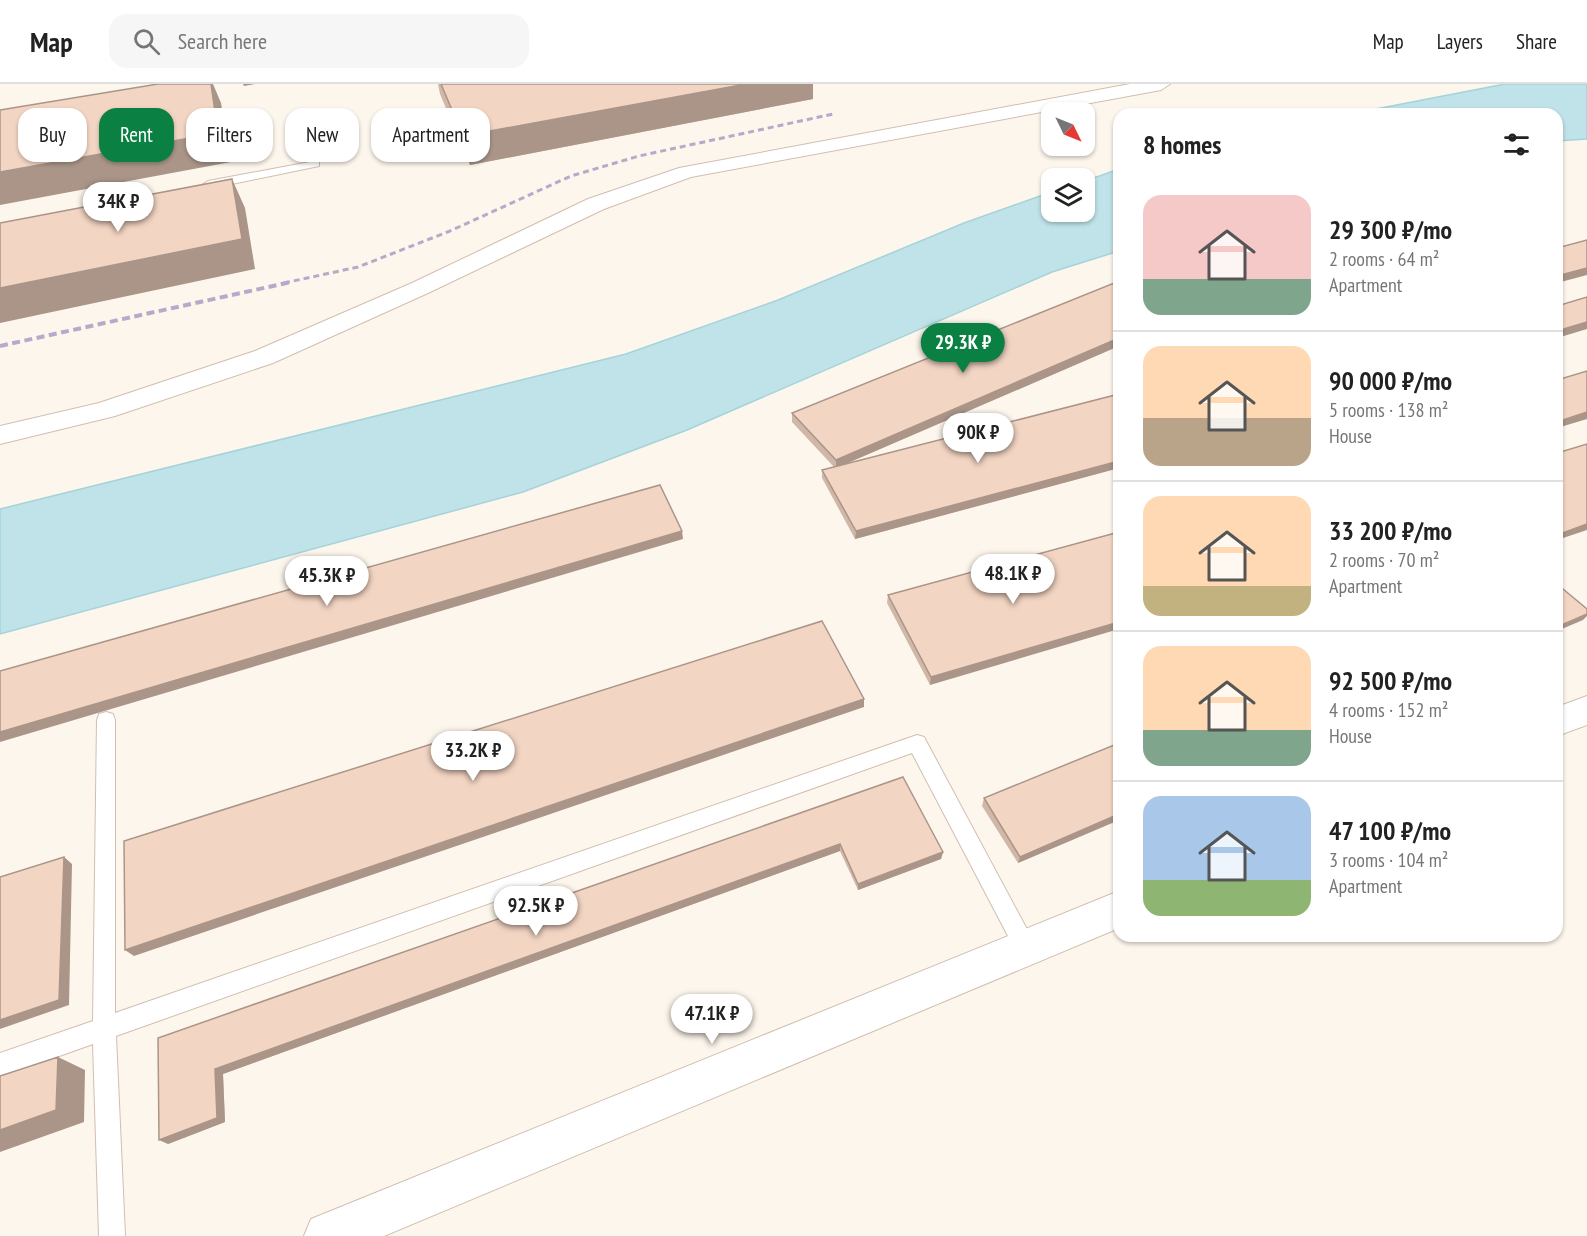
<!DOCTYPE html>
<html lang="en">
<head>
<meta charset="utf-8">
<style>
	body { margin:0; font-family:"PT Sans Narrow",sans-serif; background:#f6f6f6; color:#222; height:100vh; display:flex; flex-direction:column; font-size:22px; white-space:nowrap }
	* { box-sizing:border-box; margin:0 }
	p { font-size:20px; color:#767676 }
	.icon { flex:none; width:33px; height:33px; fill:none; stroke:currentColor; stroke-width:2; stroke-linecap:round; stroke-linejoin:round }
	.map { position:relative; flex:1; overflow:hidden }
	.sheet { position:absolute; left:1113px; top:24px; width:450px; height:834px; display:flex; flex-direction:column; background:#fff; border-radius:18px; box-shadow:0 2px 4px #0004 }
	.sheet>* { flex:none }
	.banner { position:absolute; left:18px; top:24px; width:570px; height:54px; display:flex; gap:12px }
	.needle { width:39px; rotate:133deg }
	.controls { position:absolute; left:1041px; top:18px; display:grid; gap:12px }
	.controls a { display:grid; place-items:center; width:54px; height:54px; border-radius:12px; background:#fff; box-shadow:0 2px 4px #0004; font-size:30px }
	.price { position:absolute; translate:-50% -51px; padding:0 14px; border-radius:21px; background:#fff; color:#222; font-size:20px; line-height:39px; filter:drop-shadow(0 2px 3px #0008) }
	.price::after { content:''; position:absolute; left:50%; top:36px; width:18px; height:14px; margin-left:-9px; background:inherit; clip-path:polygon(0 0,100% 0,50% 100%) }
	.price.selected { background:#0b8043; color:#fff }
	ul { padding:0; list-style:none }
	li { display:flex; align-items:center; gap:18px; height:150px; padding:0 30px }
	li+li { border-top:2px solid #e0e0e0 }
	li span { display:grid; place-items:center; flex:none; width:168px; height:120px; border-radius:18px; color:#555 }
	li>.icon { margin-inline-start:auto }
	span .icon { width:72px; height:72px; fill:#fffc; stroke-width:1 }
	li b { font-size:26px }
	h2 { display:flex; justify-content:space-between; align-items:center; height:72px; padding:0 30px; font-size:26px }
	.pill { padding:0 21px; border-radius:18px; background:#fff; box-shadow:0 2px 4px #0004; font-size:21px; line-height:54px }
	.pill.selected { background:#0b8043; color:#fff }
	header { display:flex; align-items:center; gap:36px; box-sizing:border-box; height:84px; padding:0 30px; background:#fff; border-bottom:2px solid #e0e0e0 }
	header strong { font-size:28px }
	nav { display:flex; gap:33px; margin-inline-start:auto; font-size:21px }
	.search { width:420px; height:54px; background:#f6f6f6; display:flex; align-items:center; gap:15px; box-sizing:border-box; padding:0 21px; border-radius:18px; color:#767676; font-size:22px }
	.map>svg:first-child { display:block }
</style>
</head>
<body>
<header>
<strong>Map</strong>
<div class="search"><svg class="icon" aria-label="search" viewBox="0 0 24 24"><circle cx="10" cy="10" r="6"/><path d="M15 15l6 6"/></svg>Search here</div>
<nav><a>Map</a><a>Layers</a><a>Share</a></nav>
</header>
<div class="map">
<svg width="1587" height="1152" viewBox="0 0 1587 1152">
	<rect width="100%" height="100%" fill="#fdf6ec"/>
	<!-- water -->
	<path fill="#bfe3e8" stroke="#a5d3da" stroke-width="1.5" d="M 1505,0 L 1587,0 L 1587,55 L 1557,57 L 1557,30 L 1350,30 Z
		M 1119,85 L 1119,167 L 1052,188 L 687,346 L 523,408 L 0,550 L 0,425 L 626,270 L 778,216 L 964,139 L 1051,108 L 1052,128 L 1084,128 L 1085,97 Z"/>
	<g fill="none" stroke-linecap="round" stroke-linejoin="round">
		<!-- service casing -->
		<g stroke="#d1beb0" stroke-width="2">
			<path id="service" d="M 315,77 L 319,78 L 319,82 L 208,105 L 202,101 L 208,97 Z
				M 106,628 L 113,630 L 115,636 L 115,929 L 917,651 L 924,653 L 1037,864 L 1034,871 L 1026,875 L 1018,871 L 912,669 L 116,952 L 125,1152 L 99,1152 L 93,960 L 0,993 L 0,969 L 93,937 L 97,636 L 99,630 Z"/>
		</g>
		<!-- minor casing -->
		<g stroke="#d1beb0" stroke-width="2">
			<path id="minor" d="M 1130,0 L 1170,0 L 1161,6 L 691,93 L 604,125 L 428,209 L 273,279 L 115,332 L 0,360 L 0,342 L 99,319 L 255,267 L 412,199 L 588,115 L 679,84 Z"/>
		</g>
		<!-- tertiary casing -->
		<g stroke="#d1beb0" stroke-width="2">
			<path id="tertiary" d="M 1587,612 L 1587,641 L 1557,652 L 1557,623 Z
				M 1119,807 L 1119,844 L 384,1152 L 304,1152 L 311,1135 Z"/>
		</g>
		<!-- service -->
		<use href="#service" fill="#fff" fill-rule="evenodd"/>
		<!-- minor -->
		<use href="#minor" fill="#fff" fill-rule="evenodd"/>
		<!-- tertiary -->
		<use href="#tertiary" fill="#fff" fill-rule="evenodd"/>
		<!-- rail-far1 -->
		<path stroke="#b9a8c9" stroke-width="3" stroke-dasharray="6 4" stroke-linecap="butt" d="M 284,199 L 358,183 L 450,147 L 571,92 L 639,72 L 833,30"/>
		<!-- rail -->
		<path stroke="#b9a8c9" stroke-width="4" stroke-dasharray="8 4.5" stroke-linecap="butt" d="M 0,262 L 291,198"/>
	</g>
	<!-- wall -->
	<path fill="#d1b7a8" d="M 438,0 L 813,0 L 813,15 L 470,81 L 440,10 Z
		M 1119,197 L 1119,262 L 848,379 L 1119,310 L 1119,384 L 855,455 L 822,394 L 822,386 L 834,383 L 792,338 L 792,329 Z
		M 1119,448 L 930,601 L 887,519 L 888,511 Z
		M 1119,659 L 1119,736 L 1018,779 L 982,722 L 984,714 Z
		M 903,693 L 943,768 L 941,775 L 858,806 L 840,767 L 223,990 L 225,1038 L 168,1060 L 158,954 Z"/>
	<!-- shaded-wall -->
	<path fill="#aa9588" d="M 211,0 L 213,0 L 221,19 L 231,78 L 0,121 L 0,88 Z
		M 243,0 L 255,0 L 244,2 Z
		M 746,0 L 813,0 L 813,15 L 470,81 L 463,52 Z
		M 232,95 L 245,124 L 255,185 L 0,239 L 0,204 Z
		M 1587,184 L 1587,191 L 1557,199 L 1557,192 Z
		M 1587,238 L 1587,245 L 1557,254 L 1557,247 Z
		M 1119,254 L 1119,262 L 836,384 L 836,376 Z
		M 1587,328 L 1587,335 L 1557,344 L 1557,338 Z
		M 1119,377 L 1119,384 L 855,455 L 856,447 Z
		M 1587,440 L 1587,446 L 1557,456 L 1557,451 Z
		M 682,447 L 683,455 L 0,658 L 0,648 Z
		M 1587,530 L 1587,532 L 1583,536 L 1557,547 L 1557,543 Z
		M 1119,538 L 1119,545 L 930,601 L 931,593 Z
		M 864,615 L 864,623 L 134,872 L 125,866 Z
		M 1119,730 L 1119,736 L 1018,779 L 1020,773 Z
		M 840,760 L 840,767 L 223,990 L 225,1038 L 168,1060 L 159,1056 L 215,985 Z
		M 943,768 L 941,775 L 858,806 L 858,800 Z
		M 64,773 L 72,780 L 69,921 L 0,945 L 0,936 Z
		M 58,973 L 85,986 L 84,1038 L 0,1068 L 0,1046 Z"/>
	<!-- building -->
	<path fill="#f3d5c3" stroke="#aa9588" stroke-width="1.5" d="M 158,0 L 211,0 L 218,49 L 0,88 L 0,26 Z
		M 441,0 L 746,0 L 463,52 Z
		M 232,95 L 242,155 L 0,204 L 0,139 Z
		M 1587,156 L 1587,184 L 1557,192 L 1557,164 Z
		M 1119,197 L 1119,254 L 836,376 L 792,329 Z
		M 1587,213 L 1587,238 L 1557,247 L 1557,222 Z
		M 1587,287 L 1587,328 L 1557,338 L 1557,296 Z
		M 1119,310 L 1119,377 L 856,447 L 822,386 Z
		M 1587,360 L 1587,440 L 1557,451 L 1557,369 Z
		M 660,401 L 682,447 L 0,648 L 0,587 Z
		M 1119,448 L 1119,538 L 931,593 L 888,511 Z
		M 1557,500 L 1587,525 L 1587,530 L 1557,543 Z
		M 822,537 L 864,615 L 125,866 L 124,757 Z
		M 1119,659 L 1119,730 L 1020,773 L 984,714 Z
		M 903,693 L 943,768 L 858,800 L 840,760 L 215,985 L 217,1034 L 159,1056 L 158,954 Z
		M 64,773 L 59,916 L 0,936 L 0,793 Z
		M 58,973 L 56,1026 L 0,1046 L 0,992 Z"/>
</svg>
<div class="controls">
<a><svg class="needle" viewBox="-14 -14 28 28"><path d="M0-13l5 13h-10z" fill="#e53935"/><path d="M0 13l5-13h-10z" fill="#767676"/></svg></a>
<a><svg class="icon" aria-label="layers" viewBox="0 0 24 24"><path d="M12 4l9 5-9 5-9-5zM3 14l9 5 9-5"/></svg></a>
</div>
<b class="price" style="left:118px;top:149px">34K ₽</b>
<b class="price selected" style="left:963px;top:290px">29.3K ₽</b>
<b class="price" style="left:978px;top:380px">90K ₽</b>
<b class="price" style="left:1013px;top:521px">48.1K ₽</b>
<b class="price" style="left:327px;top:523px">45.3K ₽</b>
<b class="price" style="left:473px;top:698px">33.2K ₽</b>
<b class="price" style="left:536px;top:853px">92.5K ₽</b>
<b class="price" style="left:712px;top:961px">47.1K ₽</b>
<div class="banner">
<a class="pill">Buy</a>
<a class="pill selected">Rent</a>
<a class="pill">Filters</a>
<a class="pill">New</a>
<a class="pill">Apartment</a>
</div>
<section class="sheet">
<h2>8 homes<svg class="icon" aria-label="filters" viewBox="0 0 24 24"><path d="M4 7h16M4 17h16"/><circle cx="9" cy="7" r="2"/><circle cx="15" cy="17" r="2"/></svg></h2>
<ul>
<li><span style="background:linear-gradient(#f6c9c9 70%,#7fa58c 0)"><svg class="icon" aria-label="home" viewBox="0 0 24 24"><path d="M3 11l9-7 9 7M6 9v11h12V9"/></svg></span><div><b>29 300 ₽/mo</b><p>2 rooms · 64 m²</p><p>Apartment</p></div></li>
<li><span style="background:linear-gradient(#ffd9b3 60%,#b9a48a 0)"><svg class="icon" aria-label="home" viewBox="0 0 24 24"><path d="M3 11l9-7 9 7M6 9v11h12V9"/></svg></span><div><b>90 000 ₽/mo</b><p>5 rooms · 138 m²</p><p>House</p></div></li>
<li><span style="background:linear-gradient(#ffd9b3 75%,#c2b280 0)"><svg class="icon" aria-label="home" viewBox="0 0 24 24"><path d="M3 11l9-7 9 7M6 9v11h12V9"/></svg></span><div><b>33 200 ₽/mo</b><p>2 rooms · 70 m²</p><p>Apartment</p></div></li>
<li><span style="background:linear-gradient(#ffd9b3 70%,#7fa58c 0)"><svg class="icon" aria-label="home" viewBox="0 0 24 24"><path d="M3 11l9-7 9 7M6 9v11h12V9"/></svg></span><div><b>92 500 ₽/mo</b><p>4 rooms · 152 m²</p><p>House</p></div></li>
<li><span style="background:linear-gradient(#a9c7e8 70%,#8fb573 0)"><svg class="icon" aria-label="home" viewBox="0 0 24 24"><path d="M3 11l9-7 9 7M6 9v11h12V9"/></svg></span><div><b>47 100 ₽/mo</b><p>3 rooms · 104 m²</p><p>Apartment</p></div></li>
</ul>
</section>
</div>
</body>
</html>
